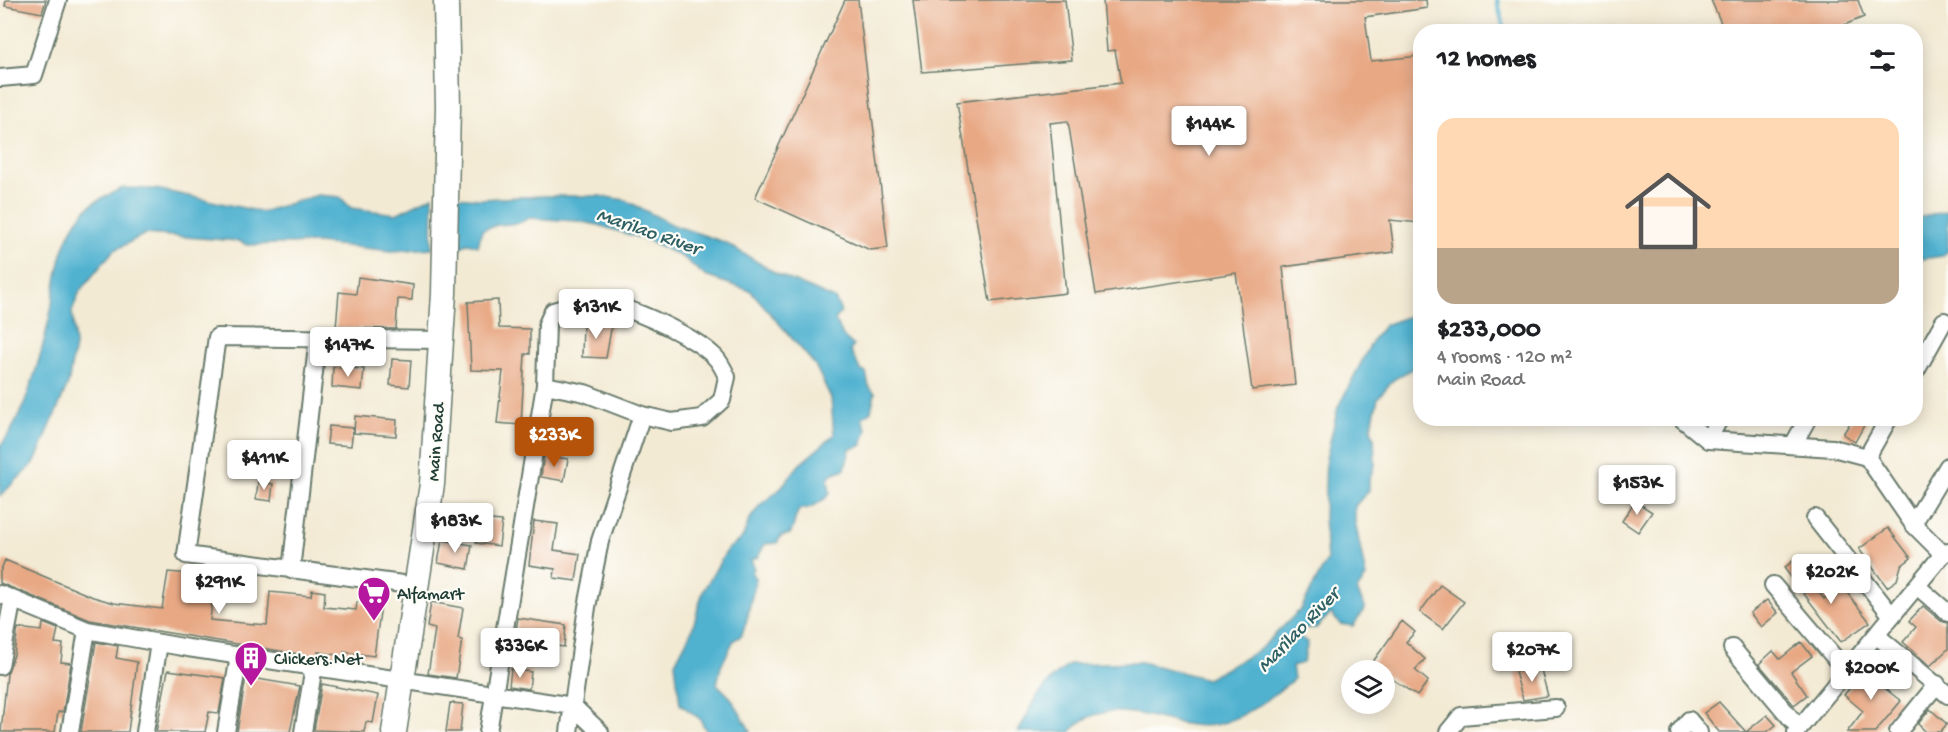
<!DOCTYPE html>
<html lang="en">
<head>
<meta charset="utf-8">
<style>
	body { margin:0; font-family:"Gochi Hand",sans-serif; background:#f6f6f6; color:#202124; height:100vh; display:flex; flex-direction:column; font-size:22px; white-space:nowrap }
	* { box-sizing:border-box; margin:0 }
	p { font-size:20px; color:#757577 }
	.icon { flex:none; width:33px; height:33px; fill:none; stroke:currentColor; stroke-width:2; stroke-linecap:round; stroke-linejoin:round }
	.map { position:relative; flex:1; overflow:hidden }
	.panel { position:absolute; left:1413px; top:24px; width:510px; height:402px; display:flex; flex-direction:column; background:#fff; border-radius:24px; box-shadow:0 3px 15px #0003 }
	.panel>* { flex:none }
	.controls { position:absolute; left:1341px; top:660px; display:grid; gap:12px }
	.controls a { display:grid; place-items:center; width:54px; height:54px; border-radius:50%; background:#fff; box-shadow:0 3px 15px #0003; font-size:30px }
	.price { position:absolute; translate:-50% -51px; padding:0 14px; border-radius:6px; background:#fff; color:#222; font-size:20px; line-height:39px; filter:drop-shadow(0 2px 3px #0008) }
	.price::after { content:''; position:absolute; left:50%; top:36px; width:18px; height:14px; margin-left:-9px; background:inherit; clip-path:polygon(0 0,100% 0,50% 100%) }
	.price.current { background:#b45309; color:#fff }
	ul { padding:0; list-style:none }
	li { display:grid; align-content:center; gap:12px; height:318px; padding:0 24px }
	li span { display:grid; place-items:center; height:186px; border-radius:18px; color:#555 }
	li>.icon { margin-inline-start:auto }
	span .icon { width:108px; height:108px; fill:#fffc; stroke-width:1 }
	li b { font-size:26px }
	h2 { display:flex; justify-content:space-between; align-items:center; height:72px; padding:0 24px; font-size:26px }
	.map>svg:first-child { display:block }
</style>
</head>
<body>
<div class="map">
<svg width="1948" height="732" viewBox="0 0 1948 732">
	<rect width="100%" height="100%" fill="#fdfcf7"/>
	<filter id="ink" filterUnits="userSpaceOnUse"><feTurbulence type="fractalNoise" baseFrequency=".0167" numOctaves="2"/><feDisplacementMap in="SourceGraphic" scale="12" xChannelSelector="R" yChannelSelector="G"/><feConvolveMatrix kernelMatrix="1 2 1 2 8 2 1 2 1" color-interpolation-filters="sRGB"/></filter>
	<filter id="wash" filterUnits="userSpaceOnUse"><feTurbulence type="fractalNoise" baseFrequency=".008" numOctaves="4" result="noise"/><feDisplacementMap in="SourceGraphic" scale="24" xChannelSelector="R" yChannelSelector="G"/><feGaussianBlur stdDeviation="1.35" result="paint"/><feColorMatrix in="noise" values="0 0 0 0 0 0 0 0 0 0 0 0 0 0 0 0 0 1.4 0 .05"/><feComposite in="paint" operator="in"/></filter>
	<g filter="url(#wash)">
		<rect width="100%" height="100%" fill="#f3ead4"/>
		<!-- water -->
		<path fill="#51b2d0" stroke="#387882" stroke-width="1.5" d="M 123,188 L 156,189 L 262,212 L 318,195 L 340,197 L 351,208 L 396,214 L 433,196 L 432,248 L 392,251 L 317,243 L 247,245 L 239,241 L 145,234 L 113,251 L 80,291 L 72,311 L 75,346 L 68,384 L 35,462 L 0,496 L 0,446 C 25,417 42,353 50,315 C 57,280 59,240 84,212 C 93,201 110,194 123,188 Z
			M 543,196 L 600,196 L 625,200 L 673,225 L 724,242 L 779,275 L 835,299 L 841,312 L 835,320 L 844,337 L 854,346 L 850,350 L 861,371 L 866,372 L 869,387 L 875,393 L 871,411 L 862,418 L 867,430 L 861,446 L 850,449 L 845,469 L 831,474 L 828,480 L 830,493 C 824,501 809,510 800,509 C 793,517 796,525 790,534 L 781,536 L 777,543 L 765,544 L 758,557 L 751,560 L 754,567 L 752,574 L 756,578 L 746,623 L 741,636 L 734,640 L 721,666 L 717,684 L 731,698 L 751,732 L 707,732 L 700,719 L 680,704 L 675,663 L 692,630 L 703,591 L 727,550 L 743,537 L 749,520 L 760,505 L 779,490 L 799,465 L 834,435 L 831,398 L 815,365 L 751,291 L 705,276 L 684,258 L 650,241 L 598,225 L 577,221 L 529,218 L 519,223 L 497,225 L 482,230 L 478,246 L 469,243 L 457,249 L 458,197 L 480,199 Z
			M 1948,211 L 1948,251 L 1942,256 L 1916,260 L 1916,218 Z
			M 1420,312 L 1420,364 L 1393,380 L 1378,398 L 1371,429 L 1374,437 L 1375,465 L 1369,480 L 1369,490 L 1355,506 L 1355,521 L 1366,577 L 1357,590 L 1365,608 L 1353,626 L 1340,624 L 1331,613 L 1316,628 L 1305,628 L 1299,637 L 1308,642 L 1303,663 L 1292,666 L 1294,679 C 1271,697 1245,719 1215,725 C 1168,732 1109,687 1070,732 L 1018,732 L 1038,695 L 1052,678 L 1070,664 L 1141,662 L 1207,679 L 1259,650 L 1301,609 L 1327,560 L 1324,517 L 1326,459 L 1338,407 L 1374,338 L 1385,325 Z"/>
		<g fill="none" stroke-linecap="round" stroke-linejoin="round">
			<!-- stream -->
			<path stroke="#51b2d0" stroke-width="4.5" d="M 1497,0 L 1505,32"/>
		</g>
		<g id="blocks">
			<!-- building -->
			<path fill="#e8a884" d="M 6,0 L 46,0 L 42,13 L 5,6 Z
				M 845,0 L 858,0 L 888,248 L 870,250 L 755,198 Z
				M 913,0 L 1065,0 L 1072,60 L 922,72 Z
				M 1103,0 L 1426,0 L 1427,8 L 1365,17 L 1371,61 L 1420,56 L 1420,223 L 1390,220 L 1394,252 L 1283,267 L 1295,385 L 1252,390 L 1236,273 L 1096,294 L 1068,121 L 1050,123 L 1066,293 L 990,302 L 957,102 L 1121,83 L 1115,50 L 1107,51 Z
				M 1711,0 L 1858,0 L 1864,17 L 1827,32 L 1725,32 Z
				M 358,277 L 413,285 L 412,300 L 398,299 L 396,329 L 336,328 L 339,292 L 356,294 Z
				M 498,300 L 499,328 L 530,329 L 530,354 L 525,354 L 521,425 L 497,423 L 503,371 L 471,370 L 468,302 Z
				M 583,322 L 612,324 L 606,358 L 582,357 Z
				M 392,359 L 411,360 L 409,387 L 390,385 Z
				M 333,367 L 364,369 L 362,390 L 332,387 Z
				M 355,416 L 397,420 L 396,436 L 354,433 Z
				M 1853,418 L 1868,418 L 1855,442 L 1843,434 Z
				M 329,426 L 353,428 L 351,446 L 327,444 Z
				M 544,455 L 568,459 L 564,481 L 541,477 Z
				M 258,482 L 273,484 L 271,501 L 256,499 Z
				M 1635,501 L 1652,512 L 1638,532 L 1622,521 Z
				M 479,519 L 502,521 L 499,546 L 476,543 Z
				M 534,521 L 558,524 L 554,550 L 580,554 L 576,581 L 554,578 L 555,569 L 529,565 Z
				M 1888,528 L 1911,558 L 1901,566 L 1897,580 L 1887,587 L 1859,549 Z
				M 442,540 L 472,545 L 468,569 L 438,563 Z
				M 5,560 L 93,597 L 114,603 L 162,609 L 168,572 L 215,576 L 210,620 L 267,625 L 270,592 L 311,596 L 312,590 L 325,592 L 324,607 L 356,610 L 357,602 L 381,605 L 374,656 L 344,652 L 343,656 L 318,652 L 318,656 L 311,656 L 90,620 L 0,583 L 0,572 Z
				M 1794,560 L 1824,599 L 1841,585 L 1870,622 L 1841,642 L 1784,568 Z
				M 1440,585 L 1464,602 L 1443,629 L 1420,612 Z
				M 1767,600 L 1778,613 L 1761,627 L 1750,613 Z
				M 431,602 L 463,608 L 458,639 L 462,640 L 456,678 L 428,674 L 435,629 L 427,627 Z
				M 1923,606 L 1941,621 L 1948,623 L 1948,649 L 1930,666 L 1903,642 L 1916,627 L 1909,621 Z
				M 518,618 L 566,625 L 564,647 L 541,644 L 541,640 L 515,636 Z
				M 1402,621 L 1415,632 L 1406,642 L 1425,659 L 1415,670 L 1428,681 L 1417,696 L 1385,674 L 1384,670 L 1367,670 Z
				M 43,623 L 58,629 L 55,643 L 63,644 L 61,662 L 71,663 L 63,712 L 58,712 L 55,732 L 1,732 L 7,674 L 14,655 L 18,628 L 42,631 Z
				M 96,642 L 118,646 L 116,658 L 137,662 L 128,732 L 81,732 Z
				M 1801,642 L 1812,656 L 1791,672 L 1807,695 L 1794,705 L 1759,664 L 1773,651 L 1780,659 Z
				M 1871,663 L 1886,676 L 1879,684 L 1901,701 L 1875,732 L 1847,732 L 1863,711 L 1844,695 Z
				M 1540,666 L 1548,696 L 1523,700 L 1515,672 Z
				M 511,669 L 531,672 L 529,689 L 509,686 Z
				M 168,670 L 225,678 L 219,713 L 209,712 L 205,732 L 156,732 Z
				M 246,677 L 300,686 L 290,732 L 237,732 Z
				M 322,684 L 378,695 L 373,723 L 366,722 L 364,732 L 314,730 Z
				M 1719,702 L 1746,732 L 1767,715 L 1776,725 L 1767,732 L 1719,732 L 1704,713 Z
				M 450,703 L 463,704 L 460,732 L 446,732 Z
				M 1930,709 L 1947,724 L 1940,732 L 1926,732 L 1918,724 Z"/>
		</g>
	</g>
	<g filter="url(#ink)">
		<use href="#blocks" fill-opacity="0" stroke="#697a6c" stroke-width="1.5"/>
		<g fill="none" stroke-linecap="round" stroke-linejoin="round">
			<!-- street casing -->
			<g stroke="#697a6c" stroke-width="20">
				<path id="street" d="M 0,78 L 34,75 L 58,0
					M 1916,371 L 1944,321
					M 1681,418 L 1708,440 L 1833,448 L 1867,457 L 1913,524 L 1943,554
					M 1708,440 L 1720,418
					M 1793,445 L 1808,418
					M 1867,457 L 1889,418
					M 1815,518 L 1892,616
					M 1913,524 L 1948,466
					M 291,570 L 318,338
					M 1773,585 L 1846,671
					M 417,586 L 186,555 L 217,337 L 441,340
					M 1918,587 L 1948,613
					M 0,594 L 87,630 L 188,648 L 573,706 L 600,732
					M 1876,635 L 1948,695
					M 1732,648 L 1799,728
					M 0,666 L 13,598
					M 70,732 L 87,630
					M 145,732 L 159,643
					M 226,732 L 239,656
					M 303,732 L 314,666
					M 488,732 L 545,385 L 547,324 L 553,311 C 568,306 586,303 603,304 C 631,306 695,337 715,357 C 720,362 724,370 727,377 L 722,400 L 702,418 L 672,422 L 642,415 L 585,393 L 545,385
					M 569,732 L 587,607 L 600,541 L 642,415
					M 1448,732 L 1461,716 L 1556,708
					M 1679,732 L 1689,720 L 1699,732
					M 1796,732 L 1943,554 L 1948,552
					M 1898,732 L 1937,684"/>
			</g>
			<!-- secondary casing -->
			<g stroke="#697a6c" stroke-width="27">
				<path id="secondary" d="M 394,732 L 432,484 L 444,293 L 448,107 L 446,0"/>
			</g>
			<!-- street -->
			<use href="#street" stroke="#fff" stroke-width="16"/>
			<!-- secondary -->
			<use href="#secondary" stroke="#fff" stroke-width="24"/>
		</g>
	</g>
	<!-- icons -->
	<defs>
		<g id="supermarket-pin" transform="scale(1.725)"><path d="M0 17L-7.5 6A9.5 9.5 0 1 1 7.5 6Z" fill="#b5179e" stroke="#fdfcf7"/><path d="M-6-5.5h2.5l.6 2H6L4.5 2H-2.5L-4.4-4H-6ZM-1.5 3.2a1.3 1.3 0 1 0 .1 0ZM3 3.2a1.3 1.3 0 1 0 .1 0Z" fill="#fff"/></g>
		<g id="building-pin" transform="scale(1.725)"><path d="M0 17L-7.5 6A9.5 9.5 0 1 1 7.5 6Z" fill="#b5179e" stroke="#fdfcf7"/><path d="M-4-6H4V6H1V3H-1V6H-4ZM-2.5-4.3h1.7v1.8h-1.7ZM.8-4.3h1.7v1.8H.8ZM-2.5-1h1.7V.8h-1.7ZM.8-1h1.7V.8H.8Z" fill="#fff"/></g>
	</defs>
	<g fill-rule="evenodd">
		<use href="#supermarket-pin" x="374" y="593"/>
		<use href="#building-pin" x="251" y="658"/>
	</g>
	<g text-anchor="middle" stroke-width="4.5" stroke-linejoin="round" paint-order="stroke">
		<!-- street labels -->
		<g font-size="18" fill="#1f3d34" stroke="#fdfcf7">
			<text transform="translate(435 442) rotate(-86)" y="6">Main Road</text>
		</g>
		<!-- poi labels -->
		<g font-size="18" fill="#1f3d34" stroke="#fdfcf7" text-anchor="start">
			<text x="397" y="599">Alfamart</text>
			<text x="274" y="664">Clickers.Net</text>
		</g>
		<!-- water labels -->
		<g font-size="20" font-style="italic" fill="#2e6063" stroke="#fdfcf7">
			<text transform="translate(649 230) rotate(19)" y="7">Marilao River</text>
			<text transform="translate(1297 629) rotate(-46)" y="7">Marilao River</text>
		</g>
	</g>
</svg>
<div class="controls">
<a><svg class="icon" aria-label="layers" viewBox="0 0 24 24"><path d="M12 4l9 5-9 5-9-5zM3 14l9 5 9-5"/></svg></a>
</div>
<b class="price" style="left:1209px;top:157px">$144K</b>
<b class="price" style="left:596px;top:340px">$131K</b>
<b class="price" style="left:348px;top:378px">$147K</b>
<b class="price current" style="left:554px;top:468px">$233K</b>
<b class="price" style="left:264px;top:491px">$411K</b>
<b class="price" style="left:1637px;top:516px">$153K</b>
<b class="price" style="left:455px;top:554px">$183K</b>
<b class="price" style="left:1831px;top:605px">$202K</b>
<b class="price" style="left:219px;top:615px">$291K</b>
<b class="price" style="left:520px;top:679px">$336K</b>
<b class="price" style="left:1532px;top:683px">$207K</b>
<b class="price" style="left:1871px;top:701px">$200K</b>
<section class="panel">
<h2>12 homes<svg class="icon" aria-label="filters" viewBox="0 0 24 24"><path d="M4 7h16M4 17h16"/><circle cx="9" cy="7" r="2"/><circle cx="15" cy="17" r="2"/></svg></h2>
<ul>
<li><span style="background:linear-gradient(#ffd9b3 70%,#b9a48a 0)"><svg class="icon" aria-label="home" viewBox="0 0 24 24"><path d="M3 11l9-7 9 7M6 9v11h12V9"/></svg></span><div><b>$233,000</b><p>4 rooms · 120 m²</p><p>Main Road</p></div></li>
</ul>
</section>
</div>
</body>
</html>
